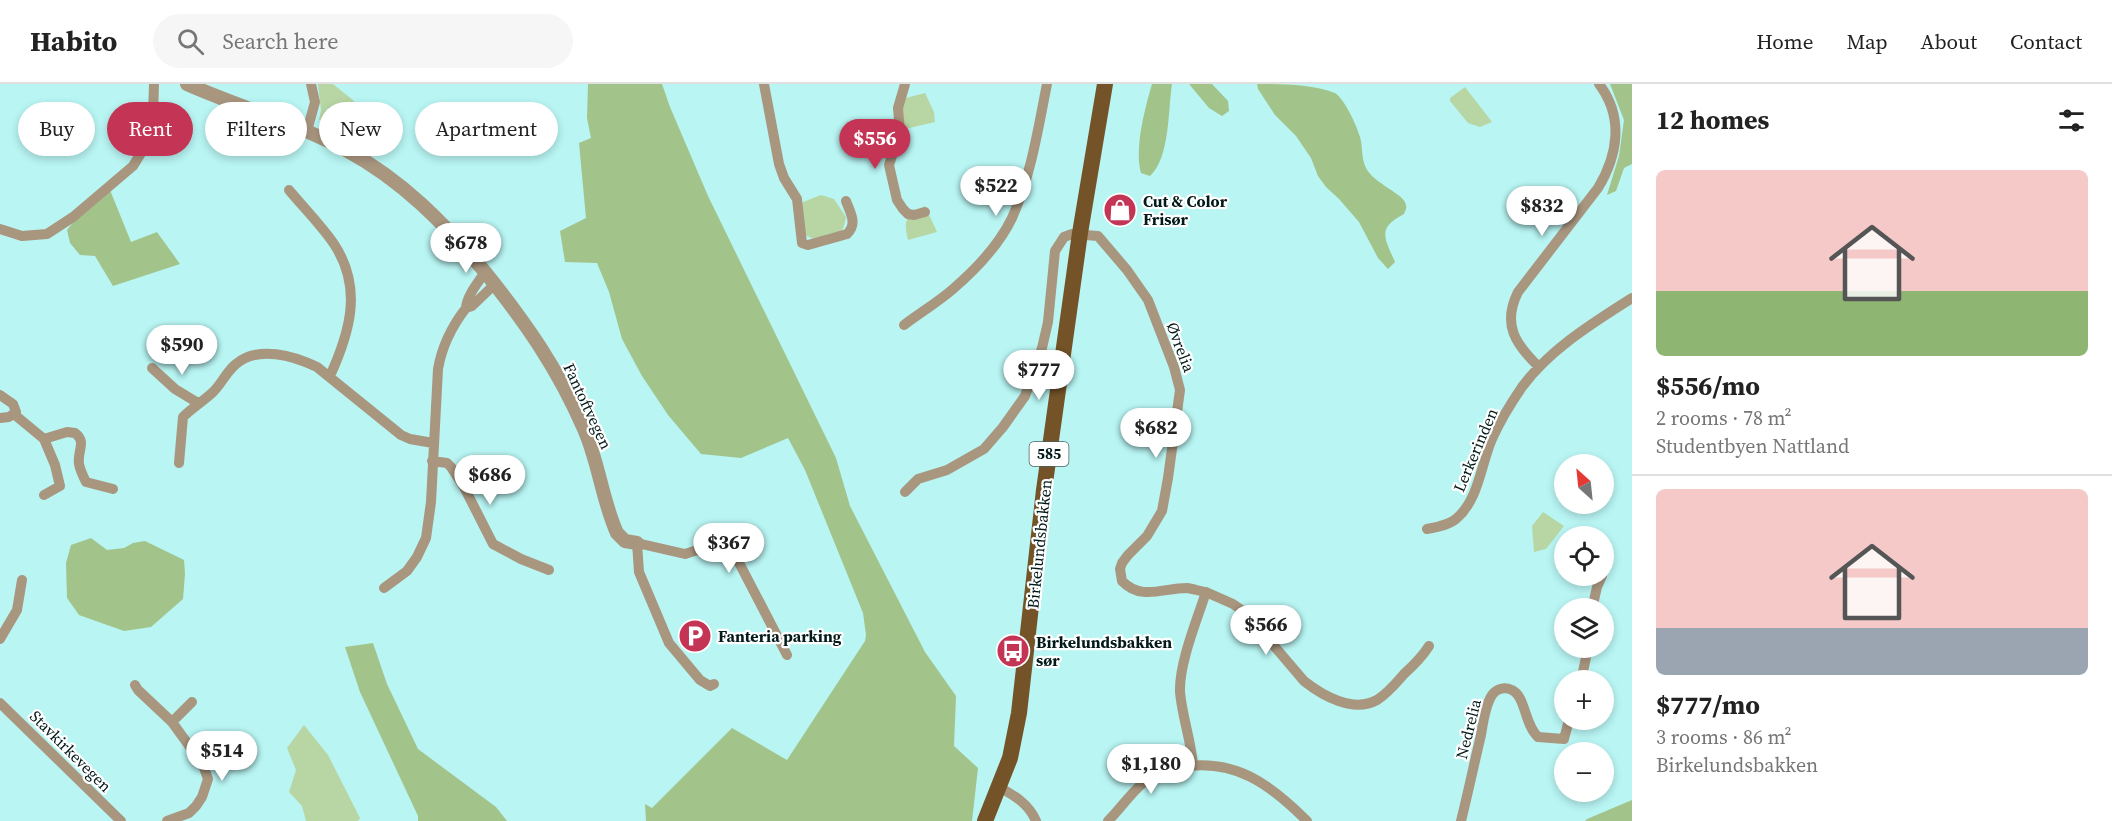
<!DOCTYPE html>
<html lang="en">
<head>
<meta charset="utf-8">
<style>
	body { margin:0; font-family:"Source Serif 4",serif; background:#f6f6f6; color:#222; height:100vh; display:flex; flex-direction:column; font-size:22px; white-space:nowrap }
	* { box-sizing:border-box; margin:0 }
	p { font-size:20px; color:#767676 }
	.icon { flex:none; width:33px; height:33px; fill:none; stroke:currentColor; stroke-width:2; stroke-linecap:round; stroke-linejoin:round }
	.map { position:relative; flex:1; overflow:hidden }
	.side { display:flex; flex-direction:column; background:#fff; width:480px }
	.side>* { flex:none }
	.guide { position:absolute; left:18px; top:18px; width:570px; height:54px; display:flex; gap:12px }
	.needle { width:39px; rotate:333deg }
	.tools { position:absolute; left:1554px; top:370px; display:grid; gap:12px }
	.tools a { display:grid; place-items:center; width:60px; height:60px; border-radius:50%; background:#fff; box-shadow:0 3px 9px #0003; font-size:30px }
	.price { position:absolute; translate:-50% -51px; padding:0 14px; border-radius:21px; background:#fff; color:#222; font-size:20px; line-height:39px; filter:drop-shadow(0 2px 3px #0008) }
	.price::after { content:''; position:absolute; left:50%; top:36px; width:18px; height:14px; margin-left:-9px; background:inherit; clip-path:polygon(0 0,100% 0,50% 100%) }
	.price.on { background:#c43454; color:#fff }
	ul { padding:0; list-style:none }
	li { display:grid; align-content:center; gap:12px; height:318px; padding:0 24px }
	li+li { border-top:2px solid #e0e0e0 }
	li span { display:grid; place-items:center; height:186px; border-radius:9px; color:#555 }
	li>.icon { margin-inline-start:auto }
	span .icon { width:108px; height:108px; fill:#fffc; stroke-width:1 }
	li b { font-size:26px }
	h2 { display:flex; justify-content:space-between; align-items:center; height:72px; padding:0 24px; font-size:26px }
	.tag { padding:0 21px; border-radius:27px; background:#fff; box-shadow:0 3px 9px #0003; font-size:21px; line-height:54px }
	.tag.on { background:#c43454; color:#fff }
	header { display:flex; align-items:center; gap:36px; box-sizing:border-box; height:84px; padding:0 30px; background:#fff; border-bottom:2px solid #e0e0e0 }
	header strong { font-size:28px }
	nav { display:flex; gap:33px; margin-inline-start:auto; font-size:21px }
	.search { width:420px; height:54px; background:#f6f6f6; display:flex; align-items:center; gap:15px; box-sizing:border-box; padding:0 21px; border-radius:33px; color:#767676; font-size:22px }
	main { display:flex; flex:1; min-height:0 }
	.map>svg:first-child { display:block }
</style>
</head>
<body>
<header>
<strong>Habito</strong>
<div class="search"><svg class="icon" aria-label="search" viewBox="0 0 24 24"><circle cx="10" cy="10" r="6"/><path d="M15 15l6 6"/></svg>Search here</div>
<nav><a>Home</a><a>Map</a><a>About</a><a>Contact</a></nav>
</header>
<main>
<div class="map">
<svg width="1632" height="737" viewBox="0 0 1632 737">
	<rect width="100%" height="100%" fill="#b8f5f3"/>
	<!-- green -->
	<path fill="#b8d6a4" d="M 318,0 L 333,0 L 354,17 L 356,21 L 355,26 C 345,29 338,21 327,25 L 322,36 L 319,36 L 321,26 Z
		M 1465,3 L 1492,38 L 1480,43 L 1468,39 L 1450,17 L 1450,14 Z
		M 925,9 L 934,28 L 935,38 L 905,45 L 902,22 L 906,14 Z
		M 821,111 L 834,115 L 846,133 C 842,155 839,145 826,151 C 822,152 820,155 818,157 L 803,150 L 800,132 L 803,118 Z
		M 925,122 L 937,148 L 908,156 C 903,135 906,131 925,122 Z
		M 1543,428 L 1564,442 L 1546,465 L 1534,468 L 1532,442 Z
		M 304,641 L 328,671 L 360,734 L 358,737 L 306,737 L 302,722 L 289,708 L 296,686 L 287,664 Z"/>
	<!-- forest -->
	<path fill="#a2c48a" d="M 588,0 L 662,0 L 670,23 L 708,112 L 836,374 L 850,422 L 925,568 L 956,612 L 954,662 L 978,684 L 972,737 L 646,737 L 645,720 L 652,724 L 732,644 L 787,676 L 865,557 L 866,551 L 863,529 L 805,386 L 788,354 L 741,374 L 701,370 L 668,331 L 642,292 L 622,255 L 609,208 L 597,179 L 565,178 L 560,147 L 586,134 L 579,59 L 591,54 L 587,34 Z
		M 1152,0 L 1172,0 C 1168,26 1170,74 1150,92 L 1141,89 C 1134,65 1145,24 1152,0 Z
		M 1189,0 L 1212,0 L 1228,17 L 1229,27 L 1222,32 L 1209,24 Z
		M 1257,0 C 1281,0 1312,0 1335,9 C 1344,14 1357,42 1360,53 C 1363,63 1361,74 1366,84 C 1374,100 1405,110 1406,121 C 1407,124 1405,127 1404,130 C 1377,144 1384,153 1395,178 L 1388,185 L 1378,174 L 1359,138 L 1339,115 L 1326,103 L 1318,92 L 1311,74 L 1296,52 L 1275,31 L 1258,5 Z
		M 1610,0 L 1632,0 L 1632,80 L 1624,84 L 1616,107 L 1607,111 L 1619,72 L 1624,36 Z
		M 110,106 L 131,158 L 157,148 L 180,180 L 113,202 L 95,172 L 80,171 L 70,159 L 67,146 L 74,137 Z
		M 91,454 L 107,466 L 124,464 L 133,459 L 145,457 L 184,476 L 185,490 L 183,515 L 151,543 L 124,547 L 79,531 L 67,514 L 66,479 L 71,461 Z
		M 373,559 L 387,600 L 418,665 L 496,723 L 507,737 L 418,737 L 418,732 L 360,608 L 345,563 Z
		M 1632,716 L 1632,737 L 1585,737 L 1587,735 Z"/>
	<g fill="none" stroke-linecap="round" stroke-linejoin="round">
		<!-- minor -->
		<path stroke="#a9967f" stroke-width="10" d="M 764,0 L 779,80 L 784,94 L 797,115 L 802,159 L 808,161 L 847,150 C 858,140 850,128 846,117
			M 905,0 L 898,24 L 900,48 L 889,81 L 897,116 L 903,125 L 908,130 L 914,131 L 925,128
			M 307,47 L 315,18 L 311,0
			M 289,106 C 304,124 321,141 334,160 C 363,204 350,248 330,292
			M 0,145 L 22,152 L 47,150 L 73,133 L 133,82 L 146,61 L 153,32 L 154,0
			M 466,224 C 467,211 478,199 485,188
			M 904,241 C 920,229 938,218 953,205 C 975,186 999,161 1012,134 C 1031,92 1038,45 1047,0
			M 1539,283 C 1515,260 1502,240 1518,208 L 1598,104 C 1618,71 1624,33 1599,0
			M 152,284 L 175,305 L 198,319
			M 0,311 L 13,320 L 16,328 L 9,333 L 0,334
			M 15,331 L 44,355 L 55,381 L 60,402 L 44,411
			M 44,355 L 67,348 L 75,349 C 87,358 77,367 79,380 C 80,386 83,392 86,398 L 113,405
			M 432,377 L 447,379 L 451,383 L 464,403 L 493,460 L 521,475 L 549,486
			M 179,379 L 183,333 C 192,324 202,318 212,309 C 221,301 226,288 236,280 C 258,261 294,272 317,283 L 401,351 L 410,355 L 433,359
			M 905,408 L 918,395 L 947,386 L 984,365 L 1003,343 L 1025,312 L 1042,264 L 1048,238 L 1055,167 L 1064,153 L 1072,150 L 1098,152 L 1127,186 L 1148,216 L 1174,283 L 1180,306 L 1168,394 L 1162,427 L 1147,452 L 1128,471 L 1122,479 L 1120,485 L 1122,497 C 1141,517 1163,504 1187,504 C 1193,505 1200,507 1206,508
			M 1427,445 C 1437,443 1450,441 1457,434 C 1479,415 1481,380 1492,355 C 1500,337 1511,319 1522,303 C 1550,265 1593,239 1632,214
			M 384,504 L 407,487 L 417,473 L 426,454 L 431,418 L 438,285 C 442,262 452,242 466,224 L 472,222 L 495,200
			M 1592,525 L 1597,503 L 1602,492
			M 0,555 L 17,526 L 22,496
			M 1581,597 L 1588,564
			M 714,600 L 710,602 L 700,596 L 669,559 L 639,488 L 637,459 L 685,470 L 716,460 L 728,462 L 735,471 L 787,571
			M 135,601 L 138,606 L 172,638 L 203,681 L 208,695 L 202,713 L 196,722 L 189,729 L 167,737
			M 0,619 L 121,737
			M 172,638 L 192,618
			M 1193,681 C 1191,656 1182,632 1180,608 C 1179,579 1197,536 1206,508 L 1233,520 L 1246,529 L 1304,597 C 1323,612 1353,629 1377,616 C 1388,609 1396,599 1404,590 C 1414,581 1422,573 1429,562
			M 999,703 C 1015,712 1029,720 1036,737
			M 1108,737 C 1120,725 1130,710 1143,699 C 1154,690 1167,686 1181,683 C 1235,674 1270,700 1307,737
			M 1461,737 C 1468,709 1474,680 1481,651 C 1483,639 1485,622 1492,611 C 1496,605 1505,602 1512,606 C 1526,613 1524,640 1538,653 L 1564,655 L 1569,636"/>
		<!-- tertiary -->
		<path stroke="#a9967f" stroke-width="14" d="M 187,0 C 239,23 296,39 346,66 C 402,96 445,140 485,188 C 526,239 558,285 584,345 C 599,379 602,416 617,449 L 625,457 L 637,459"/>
		<!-- primary -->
		<path stroke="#735327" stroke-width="16" d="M 985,737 L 1010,674 L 1019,629 L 1044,406 L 1080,149 L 1105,0"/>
	</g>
	<!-- icons -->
	<defs>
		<g id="shop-disc" transform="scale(1.725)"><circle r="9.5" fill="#c43454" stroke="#fff"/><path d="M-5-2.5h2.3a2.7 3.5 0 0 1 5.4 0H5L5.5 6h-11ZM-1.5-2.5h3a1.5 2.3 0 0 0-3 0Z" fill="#fff"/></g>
		<g id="parking-disc" transform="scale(1.725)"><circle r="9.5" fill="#c43454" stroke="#fff"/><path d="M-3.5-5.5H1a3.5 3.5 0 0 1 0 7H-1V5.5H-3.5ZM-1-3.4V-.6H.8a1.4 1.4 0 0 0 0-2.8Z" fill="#fff"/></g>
		<g id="bus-disc" transform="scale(1.725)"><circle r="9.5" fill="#c43454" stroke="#fff"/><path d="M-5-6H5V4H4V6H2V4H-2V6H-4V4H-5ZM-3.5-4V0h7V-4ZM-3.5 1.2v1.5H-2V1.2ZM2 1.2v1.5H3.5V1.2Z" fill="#fff"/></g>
	</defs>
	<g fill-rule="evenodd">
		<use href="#shop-disc" x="1120" y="126"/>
		<use href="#parking-disc" x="695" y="552"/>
		<use href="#bus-disc" x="1013" y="567"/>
	</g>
	<g text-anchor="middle" stroke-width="4.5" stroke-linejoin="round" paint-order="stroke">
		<!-- shield labels -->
		<rect fill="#fff" stroke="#4e5f5e" stroke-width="1.5" x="1029.5" y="358" width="39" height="24" rx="4.5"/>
		<g font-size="15" font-weight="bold" fill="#021a19">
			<text x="1049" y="375">585</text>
		</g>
		<!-- poi labels -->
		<g font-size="16" font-weight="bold" fill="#021a19" stroke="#fff" text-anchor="start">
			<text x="1143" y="123">Cut &amp; Color<tspan x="1143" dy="18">Frisør</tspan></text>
			<text x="718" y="558">Fanteria parking</text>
			<text x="1036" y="564">Birkelundsbakken<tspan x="1036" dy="18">sør</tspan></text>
		</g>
		<!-- street labels -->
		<g font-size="16" fill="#021a19" stroke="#fff">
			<text transform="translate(1181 263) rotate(69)" y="6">Øvrelia</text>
			<text transform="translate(588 322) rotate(65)" y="6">Fantoftvegen</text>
			<text transform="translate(1475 366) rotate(-67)" y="6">Lerkerinden</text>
			<text transform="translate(1039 460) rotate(-84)" y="6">Birkelundsbakken</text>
			<text transform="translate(1468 645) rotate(-76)" y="6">Nedrelia</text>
			<text transform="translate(71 667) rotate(45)" y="6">Stavkirkevegen</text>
		</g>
	</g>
</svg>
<div class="tools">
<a><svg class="needle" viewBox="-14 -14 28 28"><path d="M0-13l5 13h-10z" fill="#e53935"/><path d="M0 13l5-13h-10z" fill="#767676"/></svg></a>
<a><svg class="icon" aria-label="locate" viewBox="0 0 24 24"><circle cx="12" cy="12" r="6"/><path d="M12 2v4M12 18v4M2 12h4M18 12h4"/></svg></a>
<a><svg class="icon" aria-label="layers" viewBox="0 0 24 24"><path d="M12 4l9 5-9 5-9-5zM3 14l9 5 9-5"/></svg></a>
<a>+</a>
<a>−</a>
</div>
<b class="price on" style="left:875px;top:86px">$556</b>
<b class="price" style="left:996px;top:133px">$522</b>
<b class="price" style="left:1542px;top:153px">$832</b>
<b class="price" style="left:466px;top:190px">$678</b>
<b class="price" style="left:182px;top:292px">$590</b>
<b class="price" style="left:1039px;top:317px">$777</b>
<b class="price" style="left:1156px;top:375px">$682</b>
<b class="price" style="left:490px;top:422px">$686</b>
<b class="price" style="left:729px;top:490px">$367</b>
<b class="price" style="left:1266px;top:572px">$566</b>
<b class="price" style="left:222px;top:698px">$514</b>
<b class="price" style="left:1151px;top:711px">$1,180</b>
<div class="guide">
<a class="tag">Buy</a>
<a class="tag on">Rent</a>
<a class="tag">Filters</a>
<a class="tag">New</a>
<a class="tag">Apartment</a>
</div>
</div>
<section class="side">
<h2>12 homes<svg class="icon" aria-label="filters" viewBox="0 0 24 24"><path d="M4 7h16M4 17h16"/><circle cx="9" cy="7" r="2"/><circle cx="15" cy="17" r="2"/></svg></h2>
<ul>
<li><span style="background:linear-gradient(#f6c9c9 65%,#8fb573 0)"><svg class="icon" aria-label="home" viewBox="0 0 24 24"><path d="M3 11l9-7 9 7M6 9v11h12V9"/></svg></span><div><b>$556/mo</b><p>2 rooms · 78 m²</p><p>Studentbyen Nattland</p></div></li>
<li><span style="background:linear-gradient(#f6c9c9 75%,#9aa5b1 0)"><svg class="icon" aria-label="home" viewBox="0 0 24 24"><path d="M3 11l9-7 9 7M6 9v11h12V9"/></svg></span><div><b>$777/mo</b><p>3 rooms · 86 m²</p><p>Birkelundsbakken</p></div></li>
</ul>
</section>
</main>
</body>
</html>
